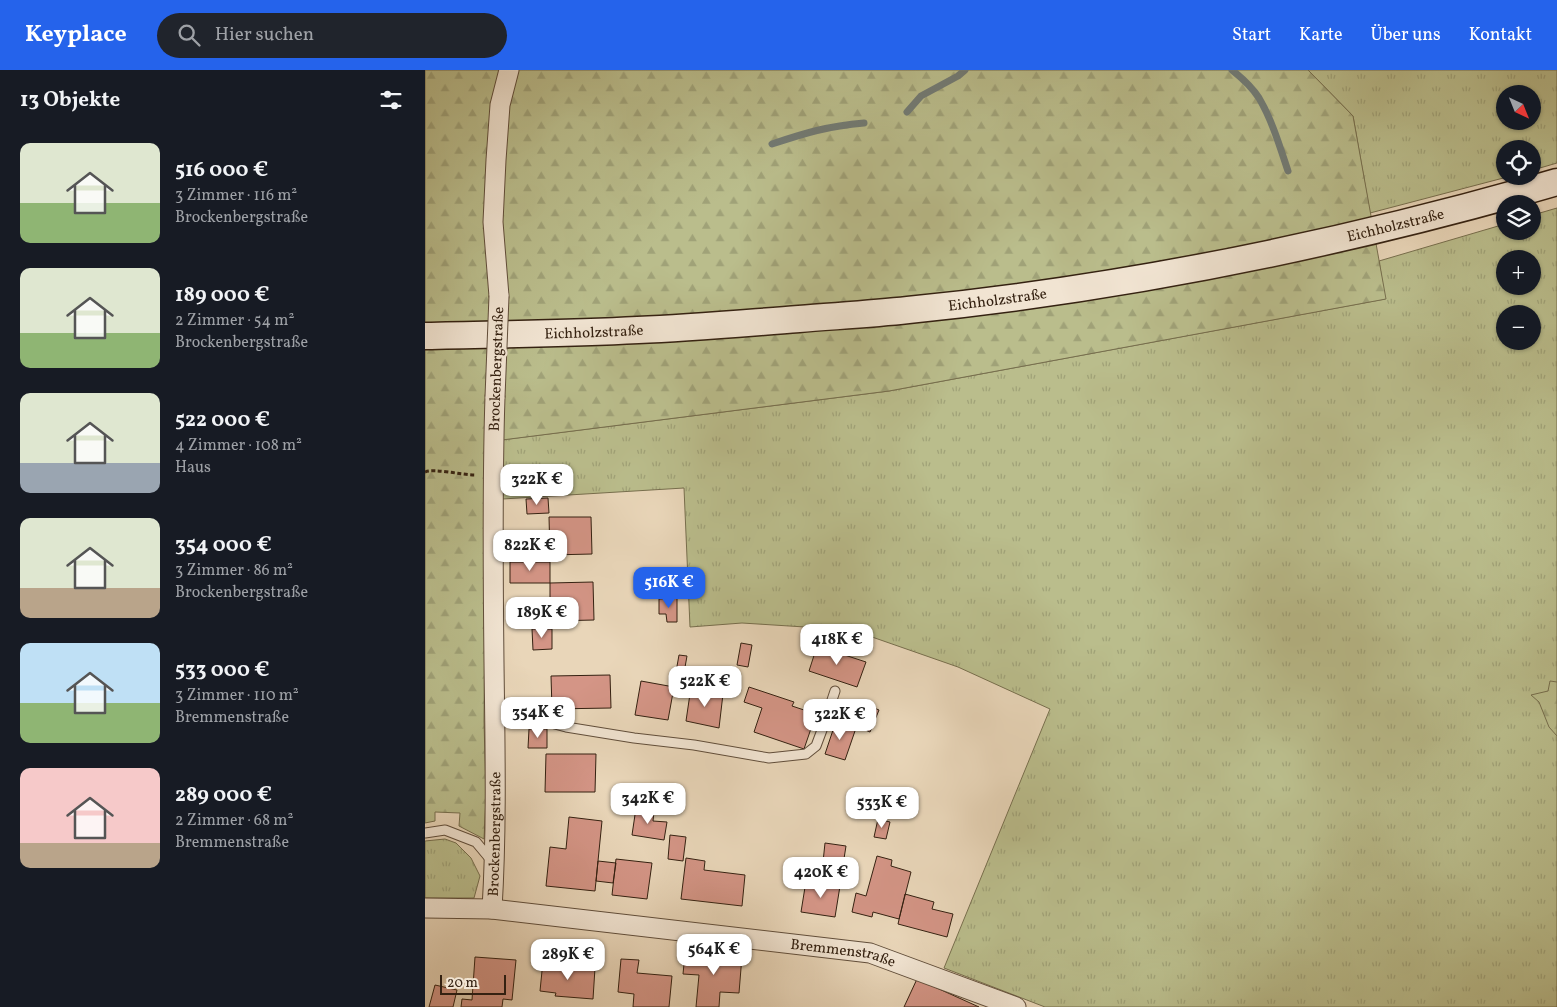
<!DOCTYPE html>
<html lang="de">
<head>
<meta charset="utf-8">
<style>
	body { margin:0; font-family:Vollkorn,serif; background:#20242c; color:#f1f3f6; height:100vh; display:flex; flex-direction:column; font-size:19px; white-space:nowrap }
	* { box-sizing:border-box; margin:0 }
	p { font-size:16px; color:#9ea1a6 }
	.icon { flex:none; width:28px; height:28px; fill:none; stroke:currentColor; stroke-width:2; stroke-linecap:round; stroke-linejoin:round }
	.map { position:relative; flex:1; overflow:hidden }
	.panel { display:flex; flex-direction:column; background:#171b24; width:425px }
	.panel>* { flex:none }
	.needle { width:32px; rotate:137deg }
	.fabs { position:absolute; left:1071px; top:15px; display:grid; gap:10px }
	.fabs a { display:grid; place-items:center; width:45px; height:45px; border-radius:50%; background:#171b24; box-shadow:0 1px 4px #0004; font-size:25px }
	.scale { position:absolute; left:15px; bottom:12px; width:66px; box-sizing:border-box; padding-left:5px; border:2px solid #342111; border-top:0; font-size:14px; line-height:18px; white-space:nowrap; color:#342111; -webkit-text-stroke:4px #f1e4d2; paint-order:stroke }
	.price { position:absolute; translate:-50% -42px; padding:0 11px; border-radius:10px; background:#fff; color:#222; font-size:16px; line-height:32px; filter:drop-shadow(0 1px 2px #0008) }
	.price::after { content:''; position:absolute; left:50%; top:30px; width:15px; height:11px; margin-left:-8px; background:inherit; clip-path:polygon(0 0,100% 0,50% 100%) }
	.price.active { background:#2563eb; color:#fff }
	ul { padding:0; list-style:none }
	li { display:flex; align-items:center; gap:15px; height:125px; padding:0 20px }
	li span { display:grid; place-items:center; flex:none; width:140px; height:100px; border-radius:10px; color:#555 }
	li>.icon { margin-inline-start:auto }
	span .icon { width:60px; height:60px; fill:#fffc; stroke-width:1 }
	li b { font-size:21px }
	h2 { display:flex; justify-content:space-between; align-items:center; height:60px; padding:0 20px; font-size:21px }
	header { display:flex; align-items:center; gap:30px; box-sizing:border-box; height:70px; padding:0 25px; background:#2563eb; color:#fff }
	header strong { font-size:24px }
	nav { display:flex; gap:28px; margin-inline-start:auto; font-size:18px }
	.search { width:350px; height:45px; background:#20242c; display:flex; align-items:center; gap:12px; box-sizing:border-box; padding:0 18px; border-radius:28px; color:#9ea1a6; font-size:19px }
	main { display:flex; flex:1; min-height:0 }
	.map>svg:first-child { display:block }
</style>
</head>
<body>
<header>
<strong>Keyplace</strong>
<div class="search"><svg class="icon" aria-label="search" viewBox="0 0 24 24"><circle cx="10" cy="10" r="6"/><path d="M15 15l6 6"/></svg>Hier suchen</div>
<nav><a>Start</a><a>Karte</a><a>Über uns</a><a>Kontakt</a></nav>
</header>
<main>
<section class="panel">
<h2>13 Objekte<svg class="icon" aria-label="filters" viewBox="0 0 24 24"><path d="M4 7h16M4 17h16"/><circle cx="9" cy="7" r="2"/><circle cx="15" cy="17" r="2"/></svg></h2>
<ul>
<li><span style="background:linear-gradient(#dfe7d0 60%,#8fb573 0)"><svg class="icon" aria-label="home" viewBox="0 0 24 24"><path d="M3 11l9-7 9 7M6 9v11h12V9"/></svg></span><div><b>516 000 €</b><p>3 Zimmer · 116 m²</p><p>Brockenbergstraße</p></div></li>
<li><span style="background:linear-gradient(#dfe7d0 65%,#8fb573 0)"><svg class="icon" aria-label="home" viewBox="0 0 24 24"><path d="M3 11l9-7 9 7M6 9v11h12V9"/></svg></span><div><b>189 000 €</b><p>2 Zimmer · 54 m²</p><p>Brockenbergstraße</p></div></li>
<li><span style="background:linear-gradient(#dfe7d0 70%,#9aa5b1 0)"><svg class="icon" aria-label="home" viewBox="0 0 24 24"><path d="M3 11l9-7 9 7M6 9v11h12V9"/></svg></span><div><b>522 000 €</b><p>4 Zimmer · 108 m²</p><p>Haus</p></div></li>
<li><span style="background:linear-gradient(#dfe7d0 70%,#b9a48a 0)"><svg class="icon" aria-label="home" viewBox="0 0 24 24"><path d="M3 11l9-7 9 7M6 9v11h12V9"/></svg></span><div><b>354 000 €</b><p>3 Zimmer · 86 m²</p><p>Brockenbergstraße</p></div></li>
<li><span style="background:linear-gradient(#bfe0f5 60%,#8fb573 0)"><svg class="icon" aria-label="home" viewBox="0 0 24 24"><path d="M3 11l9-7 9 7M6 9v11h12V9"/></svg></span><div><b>533 000 €</b><p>3 Zimmer · 110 m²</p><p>Bremmenstraße</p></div></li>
<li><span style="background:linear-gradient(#f6c9c9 75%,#b9a48a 0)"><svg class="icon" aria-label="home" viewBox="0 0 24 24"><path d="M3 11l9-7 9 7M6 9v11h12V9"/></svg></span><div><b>289 000 €</b><p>2 Zimmer · 68 m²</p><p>Bremmenstraße</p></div></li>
</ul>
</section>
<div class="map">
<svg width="1132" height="937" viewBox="0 0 1132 937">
	<defs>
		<pattern id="grass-tufts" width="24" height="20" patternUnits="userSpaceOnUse" patternTransform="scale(1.25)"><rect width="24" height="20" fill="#babd8c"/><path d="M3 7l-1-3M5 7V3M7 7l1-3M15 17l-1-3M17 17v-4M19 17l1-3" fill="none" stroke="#a0a278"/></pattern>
		<pattern id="forest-firs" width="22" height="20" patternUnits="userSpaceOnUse" patternTransform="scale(1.25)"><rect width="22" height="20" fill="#babd8c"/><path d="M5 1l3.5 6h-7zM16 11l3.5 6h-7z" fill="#a0a278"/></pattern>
	</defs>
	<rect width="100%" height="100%" fill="#e9d6b9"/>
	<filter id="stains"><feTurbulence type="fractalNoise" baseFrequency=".004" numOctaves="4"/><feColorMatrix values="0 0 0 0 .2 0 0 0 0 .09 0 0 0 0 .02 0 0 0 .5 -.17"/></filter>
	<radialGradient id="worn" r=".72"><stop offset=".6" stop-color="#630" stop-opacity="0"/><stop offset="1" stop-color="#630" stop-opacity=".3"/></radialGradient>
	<!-- grass -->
	<path fill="url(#grass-tufts)" stroke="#776f4e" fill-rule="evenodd" d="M 883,0 L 1132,0 L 1132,93 L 1108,100 L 1108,79 L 1080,79 L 1080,106 L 1086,106 L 945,143 L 928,46 ZM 1080,24 L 1108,24 L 1108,51 L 1080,51 Z
		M 1132,138 L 1132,937 L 620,937 L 519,898 L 625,639 L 533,597 L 427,560 L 317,553 L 265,557 L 259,418 L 61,430 L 76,370 L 464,321 L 960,229 L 954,191 L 1080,154 L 1080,161 L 1108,161 L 1108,145 ZM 1080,189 L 1108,189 L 1108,216 L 1080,216 ZM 1080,244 L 1108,244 L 1108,271 L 1080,271 Z
		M 20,769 L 31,773 L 46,788 L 55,806 L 49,828 L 0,828 L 0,771 Z"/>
	<!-- forest -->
	<path fill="url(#forest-firs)" stroke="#776f4e" d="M 0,0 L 883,0 L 928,46 L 961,229 L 464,321 L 77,370 L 61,430 L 59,651 L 61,727 L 59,769 L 34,756 L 35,743 L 10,742 L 10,751 L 0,753 Z
		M 1125,611 L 1132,612 L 1132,666 L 1124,657 L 1114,632 L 1106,625 L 1123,621 Z"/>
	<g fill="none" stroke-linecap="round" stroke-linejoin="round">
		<!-- stream -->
		<path stroke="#727b75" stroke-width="7" d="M 807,0 C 817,8 827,17 834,28 C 847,50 855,77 863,101
			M 482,42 L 496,26 L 533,6 L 540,0
			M 347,74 C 380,63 403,56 439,53"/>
	</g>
	<!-- building -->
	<path fill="#d49586" stroke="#342111" d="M 123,428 L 124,443 L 102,444 L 101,429 Z
		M 124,447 L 166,447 L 167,484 L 125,485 Z
		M 85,492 L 125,492 L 125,513 L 85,513 Z
		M 168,512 L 169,550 L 125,551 L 125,513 Z
		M 252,528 L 252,552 L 242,552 L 241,544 L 234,544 L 234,529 Z
		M 107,559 L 127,559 L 127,579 L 108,580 Z
		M 316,573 L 327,575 L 323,597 L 312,595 Z
		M 392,576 L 441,592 L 432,617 L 384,601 Z
		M 254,585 L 262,586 L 257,614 L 249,613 Z
		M 185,605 L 186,638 L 127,639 L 126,606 Z
		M 216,611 L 249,617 L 243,650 L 210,645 Z
		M 266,617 L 298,624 L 294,658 L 261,651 Z
		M 324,617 L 369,632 L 367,636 L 391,644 L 379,679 L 329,662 L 337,638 L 319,632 Z
		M 437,633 L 454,640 L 445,662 L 428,655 Z
		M 411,651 L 431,658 L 420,690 L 400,684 Z
		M 104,659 L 122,659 L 122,678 L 103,678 Z
		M 121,684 L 171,684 L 170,722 L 120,722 Z
		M 211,738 L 229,741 L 228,751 L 242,752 L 239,770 L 207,765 Z
		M 144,747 L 177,751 L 170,821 L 121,816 L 125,777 L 141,779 Z
		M 453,749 L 465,752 L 461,769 L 449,767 Z
		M 245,765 L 261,767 L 258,791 L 243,789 Z
		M 400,773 L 421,776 L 418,795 L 398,792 Z
		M 452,786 L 467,790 L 466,796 L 486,802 L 474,849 L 448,842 L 447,847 L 427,842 L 431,823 L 441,826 Z
		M 261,788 L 280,791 L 279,800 L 320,805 L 317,836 L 256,829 Z
		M 191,789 L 227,793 L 222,829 L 187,825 Z
		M 173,791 L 191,793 L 188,813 L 171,811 Z
		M 381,811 L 415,816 L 410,847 L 376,842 Z
		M 480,824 L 509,832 L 507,839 L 528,844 L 522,867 L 473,854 Z
		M 276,883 L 317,886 L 314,923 L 295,922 L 294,937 L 271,937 L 274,905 L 258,904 L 260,884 L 276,885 Z
		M 50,887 L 91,890 L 87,930 L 78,929 L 77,937 L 36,937 L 37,929 L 47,930 Z
		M 196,889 L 214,890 L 212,903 L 247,906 L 244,937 L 208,937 L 209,924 L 193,922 Z
		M 118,891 L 136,893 L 135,895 L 170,898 L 168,929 L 130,926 L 131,923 L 115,921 Z
		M 492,909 L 554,937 L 479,937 Z
		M 10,915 L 32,920 L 28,937 L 4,937 Z"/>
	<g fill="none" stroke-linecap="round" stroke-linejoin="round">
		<!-- lane casing -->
		<g stroke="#614e3b" stroke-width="11">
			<path id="lane" d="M 70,638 L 141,657 L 209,668 L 269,675 L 344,688 L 381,684 L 391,676 L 397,660 L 410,621
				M 0,763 L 20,760 L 51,772 L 66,790"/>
		</g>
		<!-- street casing -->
		<g stroke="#614e3b" stroke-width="21">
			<g id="street">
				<path d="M 74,226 L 68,152 L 71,90 L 75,35 L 84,0"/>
				<path id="s1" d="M 0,838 L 67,839 L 445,883 L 591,937"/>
				<path id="s2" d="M 67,839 C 72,757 70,675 69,593 C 68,504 67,416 70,327"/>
			</g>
		</g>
		<!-- secondary casing -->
		<g stroke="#342111" stroke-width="29">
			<g id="secondary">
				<path id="s3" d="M 0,266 C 71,264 142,264 213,260 C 267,258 320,253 374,249 C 410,246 447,244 483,240 C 702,218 921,173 1132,112"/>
			</g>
		</g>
		<!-- path -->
		<path stroke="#342111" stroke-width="3" stroke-dasharray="4 2.5" stroke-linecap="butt" d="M 0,402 C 10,398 36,405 50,405"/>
		<!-- lane -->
		<use href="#lane" stroke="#f1e4d2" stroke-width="9"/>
		<!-- street -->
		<use href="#street" stroke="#f1e4d2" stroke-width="19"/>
		<!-- secondary -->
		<use href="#secondary" stroke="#f1e4d2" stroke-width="26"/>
		<!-- street-bridge casing -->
		<g stroke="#614e3b" stroke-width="21" stroke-linecap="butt">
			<path id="street-bridge" d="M 70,327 L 74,226"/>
		</g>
		<!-- street-bridge -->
		<use href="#street-bridge" stroke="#f1e4d2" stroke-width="19"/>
	</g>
	<g text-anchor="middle" stroke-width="4.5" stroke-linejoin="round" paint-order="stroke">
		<!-- street labels -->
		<g font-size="15" fill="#342111" stroke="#f1e4d2">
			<text dy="5" stroke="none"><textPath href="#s3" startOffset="979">Eichholzstraße</textPath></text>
			<text dy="5" stroke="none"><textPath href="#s3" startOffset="574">Eichholzstraße</textPath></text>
			<text dy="5" stroke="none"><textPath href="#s3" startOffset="169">Eichholzstraße</textPath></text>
			<text transform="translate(71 299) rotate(-88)" y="5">Brockenbergstraße</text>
			<text dy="5" stroke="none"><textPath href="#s2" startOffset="75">Brockenbergstraße</textPath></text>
			<text dy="5" stroke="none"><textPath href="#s1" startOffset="421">Bremmenstraße</textPath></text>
		</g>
	</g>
	<rect width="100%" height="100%" filter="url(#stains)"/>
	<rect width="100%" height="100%" fill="url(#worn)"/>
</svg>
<div class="fabs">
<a><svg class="needle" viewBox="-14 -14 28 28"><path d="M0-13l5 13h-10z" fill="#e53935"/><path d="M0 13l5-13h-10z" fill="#9ea1a6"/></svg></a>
<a><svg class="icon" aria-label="locate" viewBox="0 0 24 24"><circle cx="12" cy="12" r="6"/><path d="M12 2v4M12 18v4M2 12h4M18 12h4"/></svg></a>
<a><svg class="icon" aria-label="layers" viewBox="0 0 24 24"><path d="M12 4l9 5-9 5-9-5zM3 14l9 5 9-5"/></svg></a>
<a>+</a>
<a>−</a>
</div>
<div class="scale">20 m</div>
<b class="price" style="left:112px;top:436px">322K €</b>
<b class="price" style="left:105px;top:502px">822K €</b>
<b class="price active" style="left:244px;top:539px">516K €</b>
<b class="price" style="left:117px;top:569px">189K €</b>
<b class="price" style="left:412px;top:596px">418K €</b>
<b class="price" style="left:280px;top:638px">522K €</b>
<b class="price" style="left:113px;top:669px">354K €</b>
<b class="price" style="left:415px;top:671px">322K €</b>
<b class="price" style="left:223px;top:755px">342K €</b>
<b class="price" style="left:457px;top:759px">533K €</b>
<b class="price" style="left:396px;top:829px">420K €</b>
<b class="price" style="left:289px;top:906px">564K €</b>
<b class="price" style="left:143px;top:911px">289K €</b>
</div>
</main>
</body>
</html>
